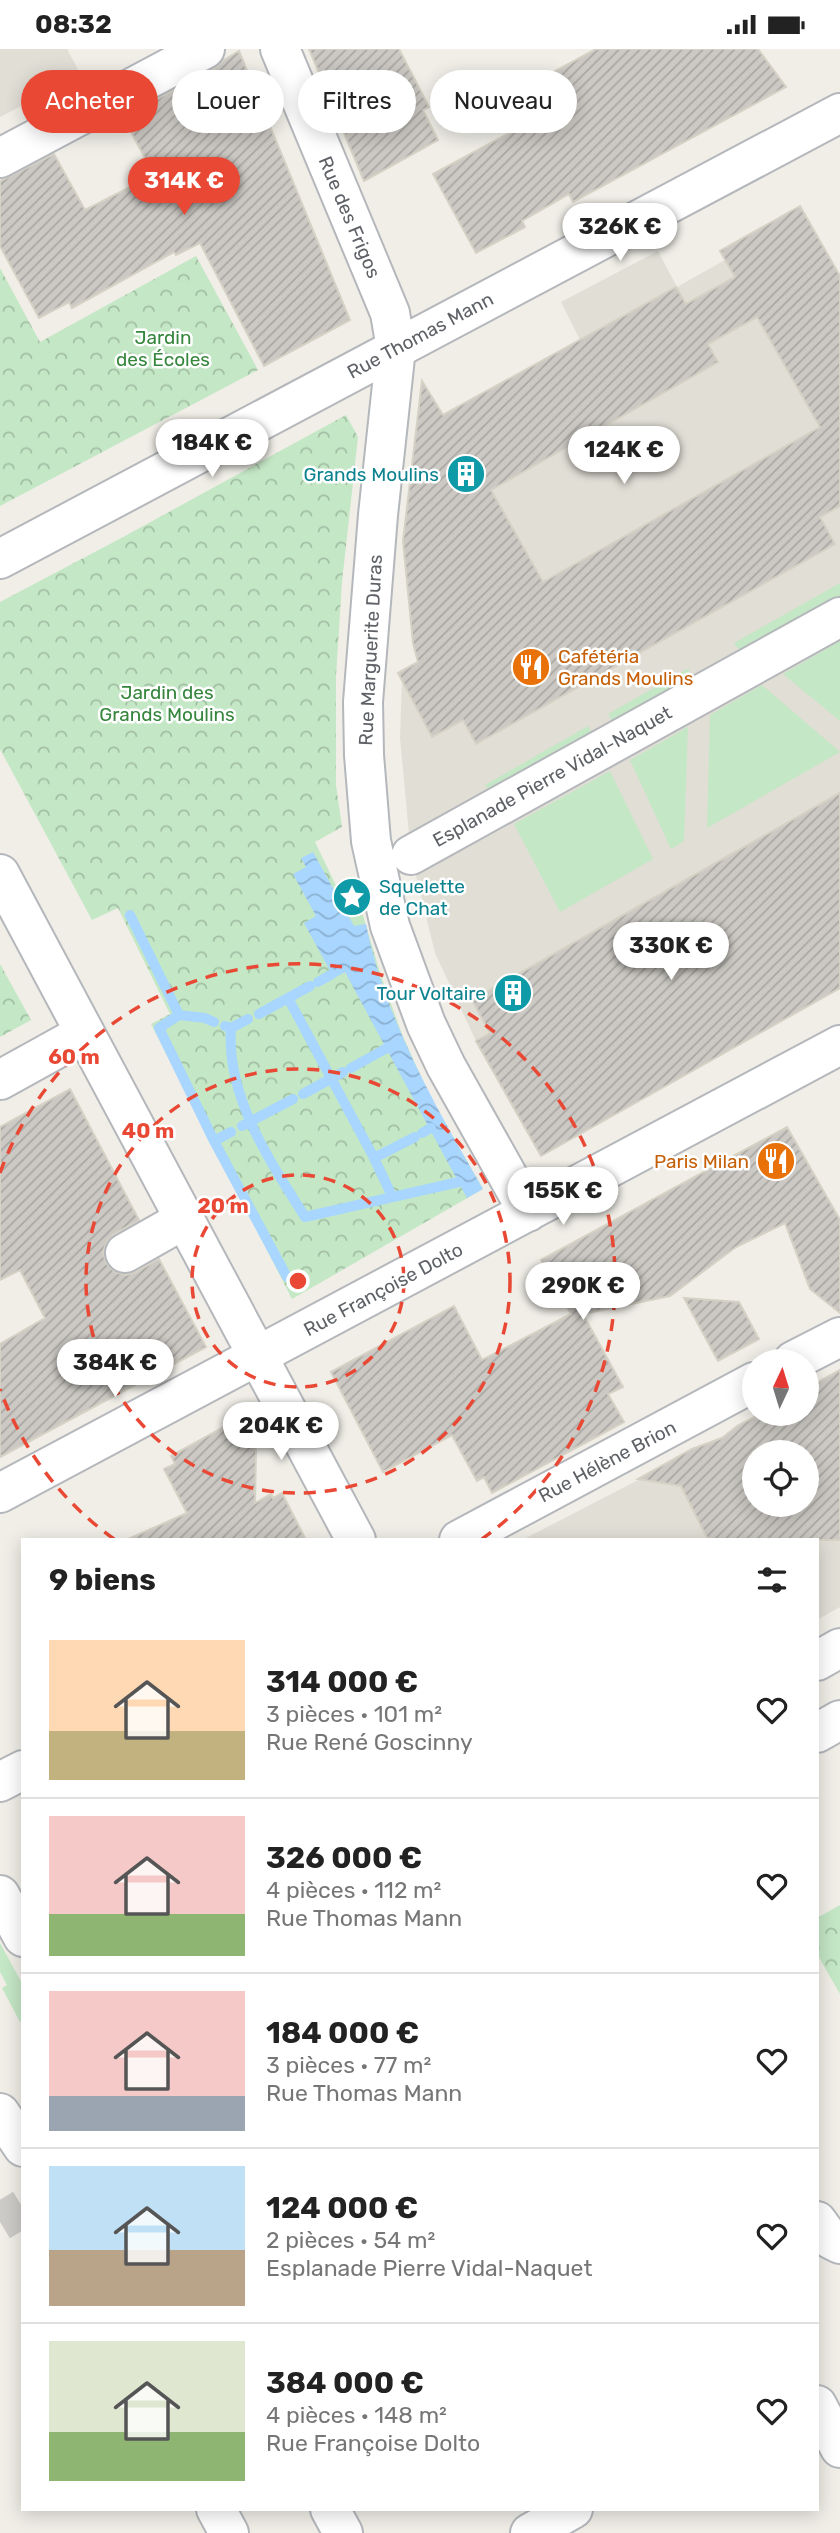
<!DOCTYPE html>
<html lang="fr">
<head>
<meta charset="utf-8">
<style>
	body { margin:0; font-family:Rubik,sans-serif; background:#f2f2f2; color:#222; height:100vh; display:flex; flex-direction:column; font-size:26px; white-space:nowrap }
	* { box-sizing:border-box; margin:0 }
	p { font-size:23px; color:#767676 }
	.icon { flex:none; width:38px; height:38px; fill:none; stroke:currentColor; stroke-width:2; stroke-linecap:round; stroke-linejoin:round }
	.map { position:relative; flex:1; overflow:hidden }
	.side { position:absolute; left:21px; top:1489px; width:798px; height:973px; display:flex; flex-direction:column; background:#fff; border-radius:0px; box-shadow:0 4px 18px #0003 }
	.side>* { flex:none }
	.guide { position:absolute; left:21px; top:21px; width:798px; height:63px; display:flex; gap:14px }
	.needle { width:46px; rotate:4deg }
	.fabs { position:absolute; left:742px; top:1300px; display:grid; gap:14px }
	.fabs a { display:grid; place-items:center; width:77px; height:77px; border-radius:50%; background:#fff; box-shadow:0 4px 18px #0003; font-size:35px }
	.price { position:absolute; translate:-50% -60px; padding:0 16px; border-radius:24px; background:#fff; color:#222; font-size:23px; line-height:46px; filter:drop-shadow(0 2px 4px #0008) }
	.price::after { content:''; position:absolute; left:50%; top:42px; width:21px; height:16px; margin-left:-10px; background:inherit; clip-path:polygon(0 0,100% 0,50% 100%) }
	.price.selected { background:#e94834; color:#fff }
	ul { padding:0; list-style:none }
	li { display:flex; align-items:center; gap:21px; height:175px; padding:0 28px }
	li+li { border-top:2px solid #e0e0e0 }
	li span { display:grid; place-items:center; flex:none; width:196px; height:140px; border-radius:0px; color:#555 }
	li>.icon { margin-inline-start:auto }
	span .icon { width:84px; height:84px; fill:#fffc; stroke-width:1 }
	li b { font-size:30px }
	h2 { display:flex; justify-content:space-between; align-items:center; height:84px; padding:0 28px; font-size:30px }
	.chip { padding:0 24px; border-radius:32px; background:#fff; box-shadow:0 4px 18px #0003; font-size:24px; line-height:63px }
	.chip.selected { background:#e94834; color:#fff }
	.status { display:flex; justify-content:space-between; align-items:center; height:49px; padding:0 35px; background:#fff; direction:ltr }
	.status svg { height:19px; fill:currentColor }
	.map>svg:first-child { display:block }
</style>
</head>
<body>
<div class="status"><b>08:32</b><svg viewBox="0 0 49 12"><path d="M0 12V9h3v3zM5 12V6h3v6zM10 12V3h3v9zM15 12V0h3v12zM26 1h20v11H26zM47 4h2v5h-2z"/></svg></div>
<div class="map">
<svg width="840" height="2484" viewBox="0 0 840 2484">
	<defs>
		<pattern id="park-crowns" width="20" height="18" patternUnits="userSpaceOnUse" patternTransform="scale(1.75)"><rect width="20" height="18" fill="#c4e7c5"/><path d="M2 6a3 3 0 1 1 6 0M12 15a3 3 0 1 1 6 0" fill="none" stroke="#a2bfa4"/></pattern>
		<pattern id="water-waves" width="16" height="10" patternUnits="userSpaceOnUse" patternTransform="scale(1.75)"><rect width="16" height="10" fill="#a8d6ff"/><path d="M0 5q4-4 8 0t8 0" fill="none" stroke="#8cb1d2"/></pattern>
		<pattern id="building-hatch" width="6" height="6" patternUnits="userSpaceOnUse" patternTransform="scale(1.75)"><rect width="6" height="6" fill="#ccc9c4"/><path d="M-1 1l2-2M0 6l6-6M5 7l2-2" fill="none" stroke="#a9a7a3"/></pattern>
	</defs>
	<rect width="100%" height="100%" fill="#f0eee7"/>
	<!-- education -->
	<path fill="#e0ded5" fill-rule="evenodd" d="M 0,0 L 67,0 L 81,26 L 0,68 Z
		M 800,157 L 840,227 L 840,939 L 541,1107 L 476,992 L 435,904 L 411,806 L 400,689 L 402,631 L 398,624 L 418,613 L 419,358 L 433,350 L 443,366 L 580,291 L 561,253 L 658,202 L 677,238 L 725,211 L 720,202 Z
		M 840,1321 L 840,1558 L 817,1571 L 817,1491 L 522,1491 L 710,1394 L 734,1384 L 737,1377 L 760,1365 L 807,1365 L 807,1339 ZM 754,1404 L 807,1404 L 807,1456 L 754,1456 Z"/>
	<!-- green -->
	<path fill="#c4e7c5" d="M 840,534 L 840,550 L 742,605 L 734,594 Z
		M 840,592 L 840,672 L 783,625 Z
		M 689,619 L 688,636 L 615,677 L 608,665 Z
		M 762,636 L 840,703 L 707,779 L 710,666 Z
		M 588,677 L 595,688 L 493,746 L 485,736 Z
		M 688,678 L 684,792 L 671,800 L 630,711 Z
		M 610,722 L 653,810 L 560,863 L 514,775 Z
		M 0,1894 L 23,1936 L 23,1971 L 20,1973 L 2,1939 L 7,1936 L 0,1923 Z"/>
	<!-- park -->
	<path fill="url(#park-crowns)" d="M 196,207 L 258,321 L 0,457 L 0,219 L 40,293 Z
		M 346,366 L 358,388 L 342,533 L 336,627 L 336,736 L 342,778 L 315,793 L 343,851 L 357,846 L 381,927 L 402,985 L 430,1048 L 483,1140 L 292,1250 L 151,975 L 170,965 L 118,859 L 92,871 L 0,700 L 0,553 L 125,487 Z
		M 0,915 L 31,971 L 0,988 Z
		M 840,1856 L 840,1945 L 817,1905 L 817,1869 Z"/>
	<!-- water -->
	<path fill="url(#water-waves)" d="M 313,803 L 354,877 L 366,875 C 385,970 435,1057 483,1140 L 467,1149 L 345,923 L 334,929 L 304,874 L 316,867 L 293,825 L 306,818 L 301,809 Z"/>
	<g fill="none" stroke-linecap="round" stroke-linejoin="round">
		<!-- stream -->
		<path stroke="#a8d6ff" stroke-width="10" d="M 130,866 L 179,966 L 205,969 L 214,973
			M 318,933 L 332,925
			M 288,949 L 374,1109 L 415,1088
			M 259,965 L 310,937
			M 179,966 L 159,979 L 214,1092 L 287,1228
			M 225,977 L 231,979 L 248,970
			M 231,979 C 226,1048 270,1112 305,1168 L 459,1133
			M 351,1019 L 387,999
			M 303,1045 L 343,1023
			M 242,1077 L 293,1050
			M 422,1084 L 431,1079
			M 214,1092 L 231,1083
			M 374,1109 L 392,1147"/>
	</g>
	<!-- building -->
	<path fill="url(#building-hatch)" stroke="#d5d1c5" stroke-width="2" fill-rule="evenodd" d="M 309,0 L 399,0 L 429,58 L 423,61 L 438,91 L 364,132 Z
		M 596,0 L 758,0 L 786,38 L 573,153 L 569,145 L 522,172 L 525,178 L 476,204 L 433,125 L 526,75 L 511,46 Z
		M 239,2 L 350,271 L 264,317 L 200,194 L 176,206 L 174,203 L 72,259 L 69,253 L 39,269 L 0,197 L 0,132 L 54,105 L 85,161 L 154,126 L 123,68 L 215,19 L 224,11 Z
		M 800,157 L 840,227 L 840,457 L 820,468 L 835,495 L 476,695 L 463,671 L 432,688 L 398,624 L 418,613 L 413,594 L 403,492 L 422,332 L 443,366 L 676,238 L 686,255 L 735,228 L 720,202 ZM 757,268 L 820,378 L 543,533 L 491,441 L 718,313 L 708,295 Z
		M 840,744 L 840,939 L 541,1107 L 476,992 L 490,984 L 472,951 Z
		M 70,1040 L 139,1171 L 114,1185 L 107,1192 L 103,1203 L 106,1214 L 115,1223 L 126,1226 L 136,1223 L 159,1210 L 206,1298 L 0,1408 L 0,1295 L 45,1269 L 20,1221 L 0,1231 L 0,1078 Z
		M 787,1078 L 840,1171 L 840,1264 L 810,1240 L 785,1174 L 736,1198 L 670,1247 L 583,1265 L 623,1338 L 608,1345 L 624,1373 L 492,1444 L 484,1428 L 477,1432 L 452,1386 L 383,1423 L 331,1323 L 454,1257 L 482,1311 L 571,1265 L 541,1211 Z
		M 684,1249 L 739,1253 L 759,1290 L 718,1312 Z
		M 840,1321 L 840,1491 L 708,1491 L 681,1437 L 638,1430 L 692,1400 L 722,1389 L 737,1377 L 760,1365 L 807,1365 L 807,1339 ZM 754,1404 L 807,1404 L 807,1456 L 754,1456 Z
		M 242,1373 L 256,1401 L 255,1454 L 271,1445 L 273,1449 L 282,1444 L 306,1491 L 126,1491 L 187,1464 L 164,1420 L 175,1415 L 171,1407 L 231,1374 L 233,1377 Z"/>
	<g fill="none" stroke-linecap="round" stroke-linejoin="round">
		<!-- minor-tunnel -->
		<path stroke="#cccbc7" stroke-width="38" stroke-dasharray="38 19" stroke-linecap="butt" d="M 0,2173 L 23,2159"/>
		<!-- minor casing -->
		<g stroke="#b4b7bb" stroke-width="42">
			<path id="minor" d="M 280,0 L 390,264 L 396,299 L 378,466 L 363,653 L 364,706 L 371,792 L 390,877 L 426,975 L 446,1017 L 528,1163
				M 0,109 L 205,0
				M 0,510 L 840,64
				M 411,806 L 840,568
				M 0,825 L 356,1491
				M 0,1031 L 85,984
				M 125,1204 L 185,1170
				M 793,1312 L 840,1288
				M 0,1444 L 840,996
				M 459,1491 L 754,1333
				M 817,1612 L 840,1599
				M 817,1684 L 840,1671
				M 0,1733 L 23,1721
				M 0,1846 L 23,1888
				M 0,2064 L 23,2098
				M 817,2172 L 830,2190 L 840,2195
				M 817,2356 L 840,2399
				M 216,2460 L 229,2484
				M 330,2460 L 343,2484
				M 530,2484 L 573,2460"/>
		</g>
		<!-- minor -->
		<use href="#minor" stroke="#fff" stroke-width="38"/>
	</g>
	<!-- distance rings -->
	<g fill="none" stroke="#e94834" stroke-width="3.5" stroke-dasharray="12 9">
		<circle cx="298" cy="1232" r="106"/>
		<circle cx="298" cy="1232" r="212"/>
		<path d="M114 1490A317 317 0 0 1 0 1340M0 1124A317 317 0 1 1 482 1490"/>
	</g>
	<!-- icons -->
	<defs>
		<g id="building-disc" transform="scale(2.0125)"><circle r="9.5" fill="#0f9aa8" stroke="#fff"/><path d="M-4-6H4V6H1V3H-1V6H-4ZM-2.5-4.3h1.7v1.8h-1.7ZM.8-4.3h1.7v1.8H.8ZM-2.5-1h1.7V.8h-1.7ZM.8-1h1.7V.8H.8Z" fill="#fff"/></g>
		<g id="restaurant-disc" transform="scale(2.0125)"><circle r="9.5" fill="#e8710a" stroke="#fff"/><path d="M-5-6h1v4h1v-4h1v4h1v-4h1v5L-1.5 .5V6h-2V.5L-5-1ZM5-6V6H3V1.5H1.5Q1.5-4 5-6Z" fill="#fff"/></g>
		<g id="sight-disc" transform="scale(2.0125)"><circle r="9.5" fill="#0f9aa8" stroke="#fff"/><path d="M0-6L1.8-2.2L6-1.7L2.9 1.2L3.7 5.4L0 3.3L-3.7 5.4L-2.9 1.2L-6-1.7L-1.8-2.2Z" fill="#fff"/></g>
	</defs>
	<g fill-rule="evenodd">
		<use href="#building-disc" x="466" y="425"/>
		<use href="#restaurant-disc" x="531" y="618"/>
		<use href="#sight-disc" x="352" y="848"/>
		<use href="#building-disc" x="513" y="944"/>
		<use href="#restaurant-disc" x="776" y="1112"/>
	</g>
	<g text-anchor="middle" stroke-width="5" stroke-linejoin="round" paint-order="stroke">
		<!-- street labels -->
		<g font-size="19" fill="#5e6267" stroke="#fff">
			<text transform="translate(350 168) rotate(67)" y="7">Rue des Frigos</text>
			<text transform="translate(420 286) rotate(-28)" y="7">Rue Thomas Mann</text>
			<text transform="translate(370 601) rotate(-87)" y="7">Rue Marguerite Duras</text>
			<text transform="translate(552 727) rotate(-29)" y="7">Esplanade Pierre Vidal-Naquet</text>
			<text transform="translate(383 1240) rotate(-28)" y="7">Rue Françoise Dolto</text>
			<text transform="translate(607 1412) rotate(-28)" y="7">Rue Hélène Brion</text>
		</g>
		<!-- park labels -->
		<g font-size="19" fill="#36863d" stroke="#fff">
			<text x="163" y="295">Jardin<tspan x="163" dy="22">des Écoles</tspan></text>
			<text x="167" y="650">Jardin des<tspan x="167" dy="22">Grands Moulins</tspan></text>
		</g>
		<!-- culture labels -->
		<g font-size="19" fill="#0d838f" stroke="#fff" text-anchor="end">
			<text x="439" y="432">Grands Moulins</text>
			<text x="379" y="844" text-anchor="start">Squelette<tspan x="379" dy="22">de Chat</tspan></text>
			<text x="486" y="951">Tour Voltaire</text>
		</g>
		<!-- food labels -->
		<g font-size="19" fill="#c56008" stroke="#fff" text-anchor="start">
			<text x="558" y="614">Cafétéria<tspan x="558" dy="22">Grands Moulins</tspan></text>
			<text x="749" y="1119" text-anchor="end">Paris Milan</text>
		</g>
	</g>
	<circle cx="298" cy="1232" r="10" fill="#e94834" stroke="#fff" stroke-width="3.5"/>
	<g font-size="21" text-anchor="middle" font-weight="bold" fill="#e94834" stroke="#fff" stroke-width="5" stroke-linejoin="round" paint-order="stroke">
		<text x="74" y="1015">60 m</text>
		<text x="148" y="1089">40 m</text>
		<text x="223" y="1164">20 m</text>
	</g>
</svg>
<div class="fabs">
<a><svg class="needle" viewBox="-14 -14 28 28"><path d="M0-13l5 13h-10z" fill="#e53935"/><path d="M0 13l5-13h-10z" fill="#767676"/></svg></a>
<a><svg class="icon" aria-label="locate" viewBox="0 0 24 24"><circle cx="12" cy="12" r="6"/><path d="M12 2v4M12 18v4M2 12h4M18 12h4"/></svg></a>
</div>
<b class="price selected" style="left:184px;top:168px">314K €</b>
<b class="price" style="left:620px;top:214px">326K €</b>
<b class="price" style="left:212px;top:430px">184K €</b>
<b class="price" style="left:624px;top:437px">124K €</b>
<b class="price" style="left:671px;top:933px">330K €</b>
<b class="price" style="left:563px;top:1178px">155K €</b>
<b class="price" style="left:583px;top:1273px">290K €</b>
<b class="price" style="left:115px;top:1350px">384K €</b>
<b class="price" style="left:281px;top:1413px">204K €</b>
<div class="guide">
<a class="chip selected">Acheter</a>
<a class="chip">Louer</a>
<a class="chip">Filtres</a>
<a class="chip">Nouveau</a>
</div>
<section class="side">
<h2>9 biens<svg class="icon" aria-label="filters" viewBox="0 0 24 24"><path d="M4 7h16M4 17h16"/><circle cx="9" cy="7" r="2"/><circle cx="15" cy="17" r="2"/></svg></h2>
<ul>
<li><span style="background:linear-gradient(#ffd9b3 65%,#c2b280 0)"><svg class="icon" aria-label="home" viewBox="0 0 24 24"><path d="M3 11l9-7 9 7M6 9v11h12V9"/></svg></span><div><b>314 000 €</b><p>3 pièces · 101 m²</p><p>Rue René Goscinny</p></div><svg class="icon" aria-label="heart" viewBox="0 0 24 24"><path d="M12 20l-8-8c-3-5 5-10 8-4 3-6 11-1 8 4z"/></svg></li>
<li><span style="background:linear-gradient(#f6c9c9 70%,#8fb573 0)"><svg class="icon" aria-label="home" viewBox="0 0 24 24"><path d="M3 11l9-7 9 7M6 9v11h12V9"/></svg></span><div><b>326 000 €</b><p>4 pièces · 112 m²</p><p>Rue Thomas Mann</p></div><svg class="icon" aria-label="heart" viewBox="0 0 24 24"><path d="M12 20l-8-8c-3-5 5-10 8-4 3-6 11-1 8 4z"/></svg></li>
<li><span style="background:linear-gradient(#f6c9c9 75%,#9aa5b1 0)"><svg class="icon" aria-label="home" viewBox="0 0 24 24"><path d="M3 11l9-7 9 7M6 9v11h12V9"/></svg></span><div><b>184 000 €</b><p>3 pièces · 77 m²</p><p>Rue Thomas Mann</p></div><svg class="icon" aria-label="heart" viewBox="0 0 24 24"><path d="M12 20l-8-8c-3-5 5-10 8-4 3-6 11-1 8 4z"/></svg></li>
<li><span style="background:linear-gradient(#bfe0f5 60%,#b9a48a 0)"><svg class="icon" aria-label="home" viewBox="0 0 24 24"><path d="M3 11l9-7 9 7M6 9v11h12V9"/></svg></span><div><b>124 000 €</b><p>2 pièces · 54 m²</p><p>Esplanade Pierre Vidal-Naquet</p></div><svg class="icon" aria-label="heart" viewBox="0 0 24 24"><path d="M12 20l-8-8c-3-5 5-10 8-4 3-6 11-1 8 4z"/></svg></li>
<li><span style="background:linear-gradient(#dfe7d0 65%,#8fb573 0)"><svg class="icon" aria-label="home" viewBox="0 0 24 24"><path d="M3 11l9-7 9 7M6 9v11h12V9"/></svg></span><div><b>384 000 €</b><p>4 pièces · 148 m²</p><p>Rue Françoise Dolto</p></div><svg class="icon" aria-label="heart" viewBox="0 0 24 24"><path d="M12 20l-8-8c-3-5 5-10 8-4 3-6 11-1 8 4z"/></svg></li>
</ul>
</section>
</div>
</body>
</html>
